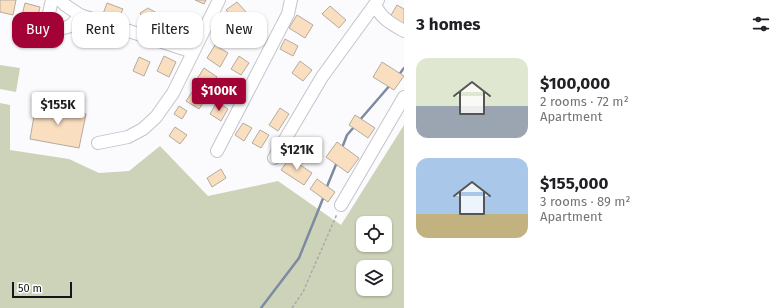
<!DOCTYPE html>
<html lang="en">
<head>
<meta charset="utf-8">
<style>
	body { margin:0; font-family:"Fira Sans",sans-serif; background:#f6f6f6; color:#202124; height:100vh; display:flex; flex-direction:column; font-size:15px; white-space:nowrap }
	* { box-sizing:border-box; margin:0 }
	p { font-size:13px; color:#757577 }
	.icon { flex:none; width:22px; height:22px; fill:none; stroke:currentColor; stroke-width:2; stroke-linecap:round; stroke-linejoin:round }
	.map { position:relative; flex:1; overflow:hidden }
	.side { display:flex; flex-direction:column; background:#fff; width:380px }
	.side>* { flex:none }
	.top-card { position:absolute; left:12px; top:12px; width:332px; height:36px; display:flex; gap:8px }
	.fabs { position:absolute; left:356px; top:216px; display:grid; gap:8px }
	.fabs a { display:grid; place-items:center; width:36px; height:36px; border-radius:8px; background:#fff; box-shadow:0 1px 3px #0004; font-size:20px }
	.scale { position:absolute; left:12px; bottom:10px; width:60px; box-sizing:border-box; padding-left:4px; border:2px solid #161619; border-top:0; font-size:11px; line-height:14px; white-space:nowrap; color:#161619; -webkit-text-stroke:3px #fff; paint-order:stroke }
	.price { position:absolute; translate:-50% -34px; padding:0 9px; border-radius:4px; background:#fff; color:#222; font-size:13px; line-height:26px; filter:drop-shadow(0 1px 2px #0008) }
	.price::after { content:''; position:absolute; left:50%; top:24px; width:12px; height:9px; margin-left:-6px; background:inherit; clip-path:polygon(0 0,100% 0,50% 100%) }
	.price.current { background:#a20236; color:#fff }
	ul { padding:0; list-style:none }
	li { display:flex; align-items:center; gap:12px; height:100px; padding:0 12px }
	li span { display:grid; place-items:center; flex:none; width:112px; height:80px; border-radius:12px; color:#555 }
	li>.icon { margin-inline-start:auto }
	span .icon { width:48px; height:48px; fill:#fffc; stroke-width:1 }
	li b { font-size:17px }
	h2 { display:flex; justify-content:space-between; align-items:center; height:48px; padding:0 12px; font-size:17px }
	.tag { padding:0 14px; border-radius:12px; background:#fff; box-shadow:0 1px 3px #0004; font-size:14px; line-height:36px }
	.tag.current { background:#a20236; color:#fff }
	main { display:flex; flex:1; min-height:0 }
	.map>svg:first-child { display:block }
</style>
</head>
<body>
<main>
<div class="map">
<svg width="404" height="308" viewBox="0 0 404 308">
	<rect width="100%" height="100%" fill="#fbfbfd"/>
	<!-- green -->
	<path fill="#cdd3b9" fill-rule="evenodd" d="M 0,65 L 20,68 L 16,92 L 0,89 Z
		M 0,103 L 10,105 L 10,150 L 69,159 L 99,173 L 129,171 L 160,146 L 208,196 L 278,181 L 341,225 L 404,125 L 404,308 L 0,308 ZM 363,223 L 385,223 L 385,245 L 363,245 ZM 363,267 L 385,267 L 385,289 L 363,289 Z"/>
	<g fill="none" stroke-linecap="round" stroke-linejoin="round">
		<!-- stream -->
		<path stroke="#7e8aa2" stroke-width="2.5" d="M 398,76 L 404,68
			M 359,121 L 391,84
			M 342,148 L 347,135 L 354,127
			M 326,189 L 337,162
			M 261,308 L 299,258 L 324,196"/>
	</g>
	<!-- building -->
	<path fill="#fadec0" stroke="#b3aba2" d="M 0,0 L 16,0 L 13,15 L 0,12 Z
		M 195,0 L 206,0 L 204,4 Z
		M 237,2 L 247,13 L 237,22 L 226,10 Z
		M 25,3 L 40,7 L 36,24 L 21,20 Z
		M 107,3 L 123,9 L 118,20 L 103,14 Z
		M 397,5 L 404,9 L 404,26 L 390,17 Z
		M 330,6 L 346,20 L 339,28 L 322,14 Z
		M 148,8 L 162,16 L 159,24 L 147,25 L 140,13 Z
		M 297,15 L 313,25 L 305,38 L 289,28 Z
		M 185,16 L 197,22 L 191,35 L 179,29 Z
		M 227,22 L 237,31 L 229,40 L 219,31 Z
		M 285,39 L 298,46 L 293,56 L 280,49 Z
		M 215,45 L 228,53 L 220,67 L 207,58 Z
		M 164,56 L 176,62 L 169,77 L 157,71 Z
		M 239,56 L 249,63 L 241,75 L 231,69 Z
		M 139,57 L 150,62 L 144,76 L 133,71 Z
		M 300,61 L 312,70 L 303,81 L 292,73 Z
		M 382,62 L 404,76 L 394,90 L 373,77 Z
		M 204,68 L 217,77 L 211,88 L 197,79 Z
		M 229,80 L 242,88 L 234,101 L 221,93 Z
		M 194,89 L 207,97 L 199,109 L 186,101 Z
		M 217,102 L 228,109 L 221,121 L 210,114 Z
		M 36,105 L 86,114 L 79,148 L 30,139 Z
		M 179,106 L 187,111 L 182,119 L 174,114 Z
		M 280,108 L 289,114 L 278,131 L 269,125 Z
		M 355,115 L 375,128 L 368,138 L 349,125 Z
		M 243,123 L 252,128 L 244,141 L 235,135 Z
		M 175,127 L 187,135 L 180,144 L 169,136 Z
		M 260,130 L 269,135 L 261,148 L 252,143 Z
		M 337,142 L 359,158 L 348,173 L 326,157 Z
		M 290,158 L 312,173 L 304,185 L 281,170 Z
		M 221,169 L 226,178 L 212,187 L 207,178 Z
		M 317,179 L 335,192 L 328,202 L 310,189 Z"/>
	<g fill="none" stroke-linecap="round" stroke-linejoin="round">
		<!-- minor casing -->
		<g stroke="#c4c3ce" stroke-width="14">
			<path id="minor" d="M 52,0 L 49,13 L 49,22 L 56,28 C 70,29 72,25 80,15
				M 60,0 L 65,5 L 80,15 L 193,52
				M 375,5 C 382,19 390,23 404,31
				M 98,143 L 128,137 L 143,129 L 156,117 L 173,93 L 219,0
				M 217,151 L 288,14 L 291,0
				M 274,158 L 322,77 L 378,0
				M 341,205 L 404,97"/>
		</g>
		<!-- path -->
		<path stroke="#aaaaad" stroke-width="1.5" stroke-dasharray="3 2" stroke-linecap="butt" d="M 292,308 L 303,292 L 337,214"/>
		<!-- minor -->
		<use href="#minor" stroke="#fff" stroke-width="12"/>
	</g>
</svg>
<div class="fabs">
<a><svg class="icon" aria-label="locate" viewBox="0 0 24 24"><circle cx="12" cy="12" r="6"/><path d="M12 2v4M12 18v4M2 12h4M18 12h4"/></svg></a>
<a><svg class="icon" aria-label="layers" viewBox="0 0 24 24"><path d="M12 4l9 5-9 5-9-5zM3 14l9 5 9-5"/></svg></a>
</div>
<div class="scale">50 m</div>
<b class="price current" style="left:219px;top:112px">$100K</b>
<b class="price" style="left:58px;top:126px">$155K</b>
<b class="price" style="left:297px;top:171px">$121K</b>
<div class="top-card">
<a class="tag current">Buy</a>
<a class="tag">Rent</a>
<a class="tag">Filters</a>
<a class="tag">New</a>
</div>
</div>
<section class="side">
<h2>3 homes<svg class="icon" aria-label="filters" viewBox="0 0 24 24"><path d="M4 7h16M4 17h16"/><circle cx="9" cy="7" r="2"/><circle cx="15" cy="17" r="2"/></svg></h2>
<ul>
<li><span style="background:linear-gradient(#dfe7d0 60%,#9aa5b1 0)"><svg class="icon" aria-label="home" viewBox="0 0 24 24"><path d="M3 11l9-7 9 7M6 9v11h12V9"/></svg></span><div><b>$100,000</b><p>2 rooms · 72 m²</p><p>Apartment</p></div></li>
<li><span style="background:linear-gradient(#a9c7e8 70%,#c2b280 0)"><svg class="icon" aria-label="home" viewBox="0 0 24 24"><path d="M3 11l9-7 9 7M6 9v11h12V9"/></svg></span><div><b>$155,000</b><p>3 rooms · 89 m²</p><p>Apartment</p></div></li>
</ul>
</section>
</main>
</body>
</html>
